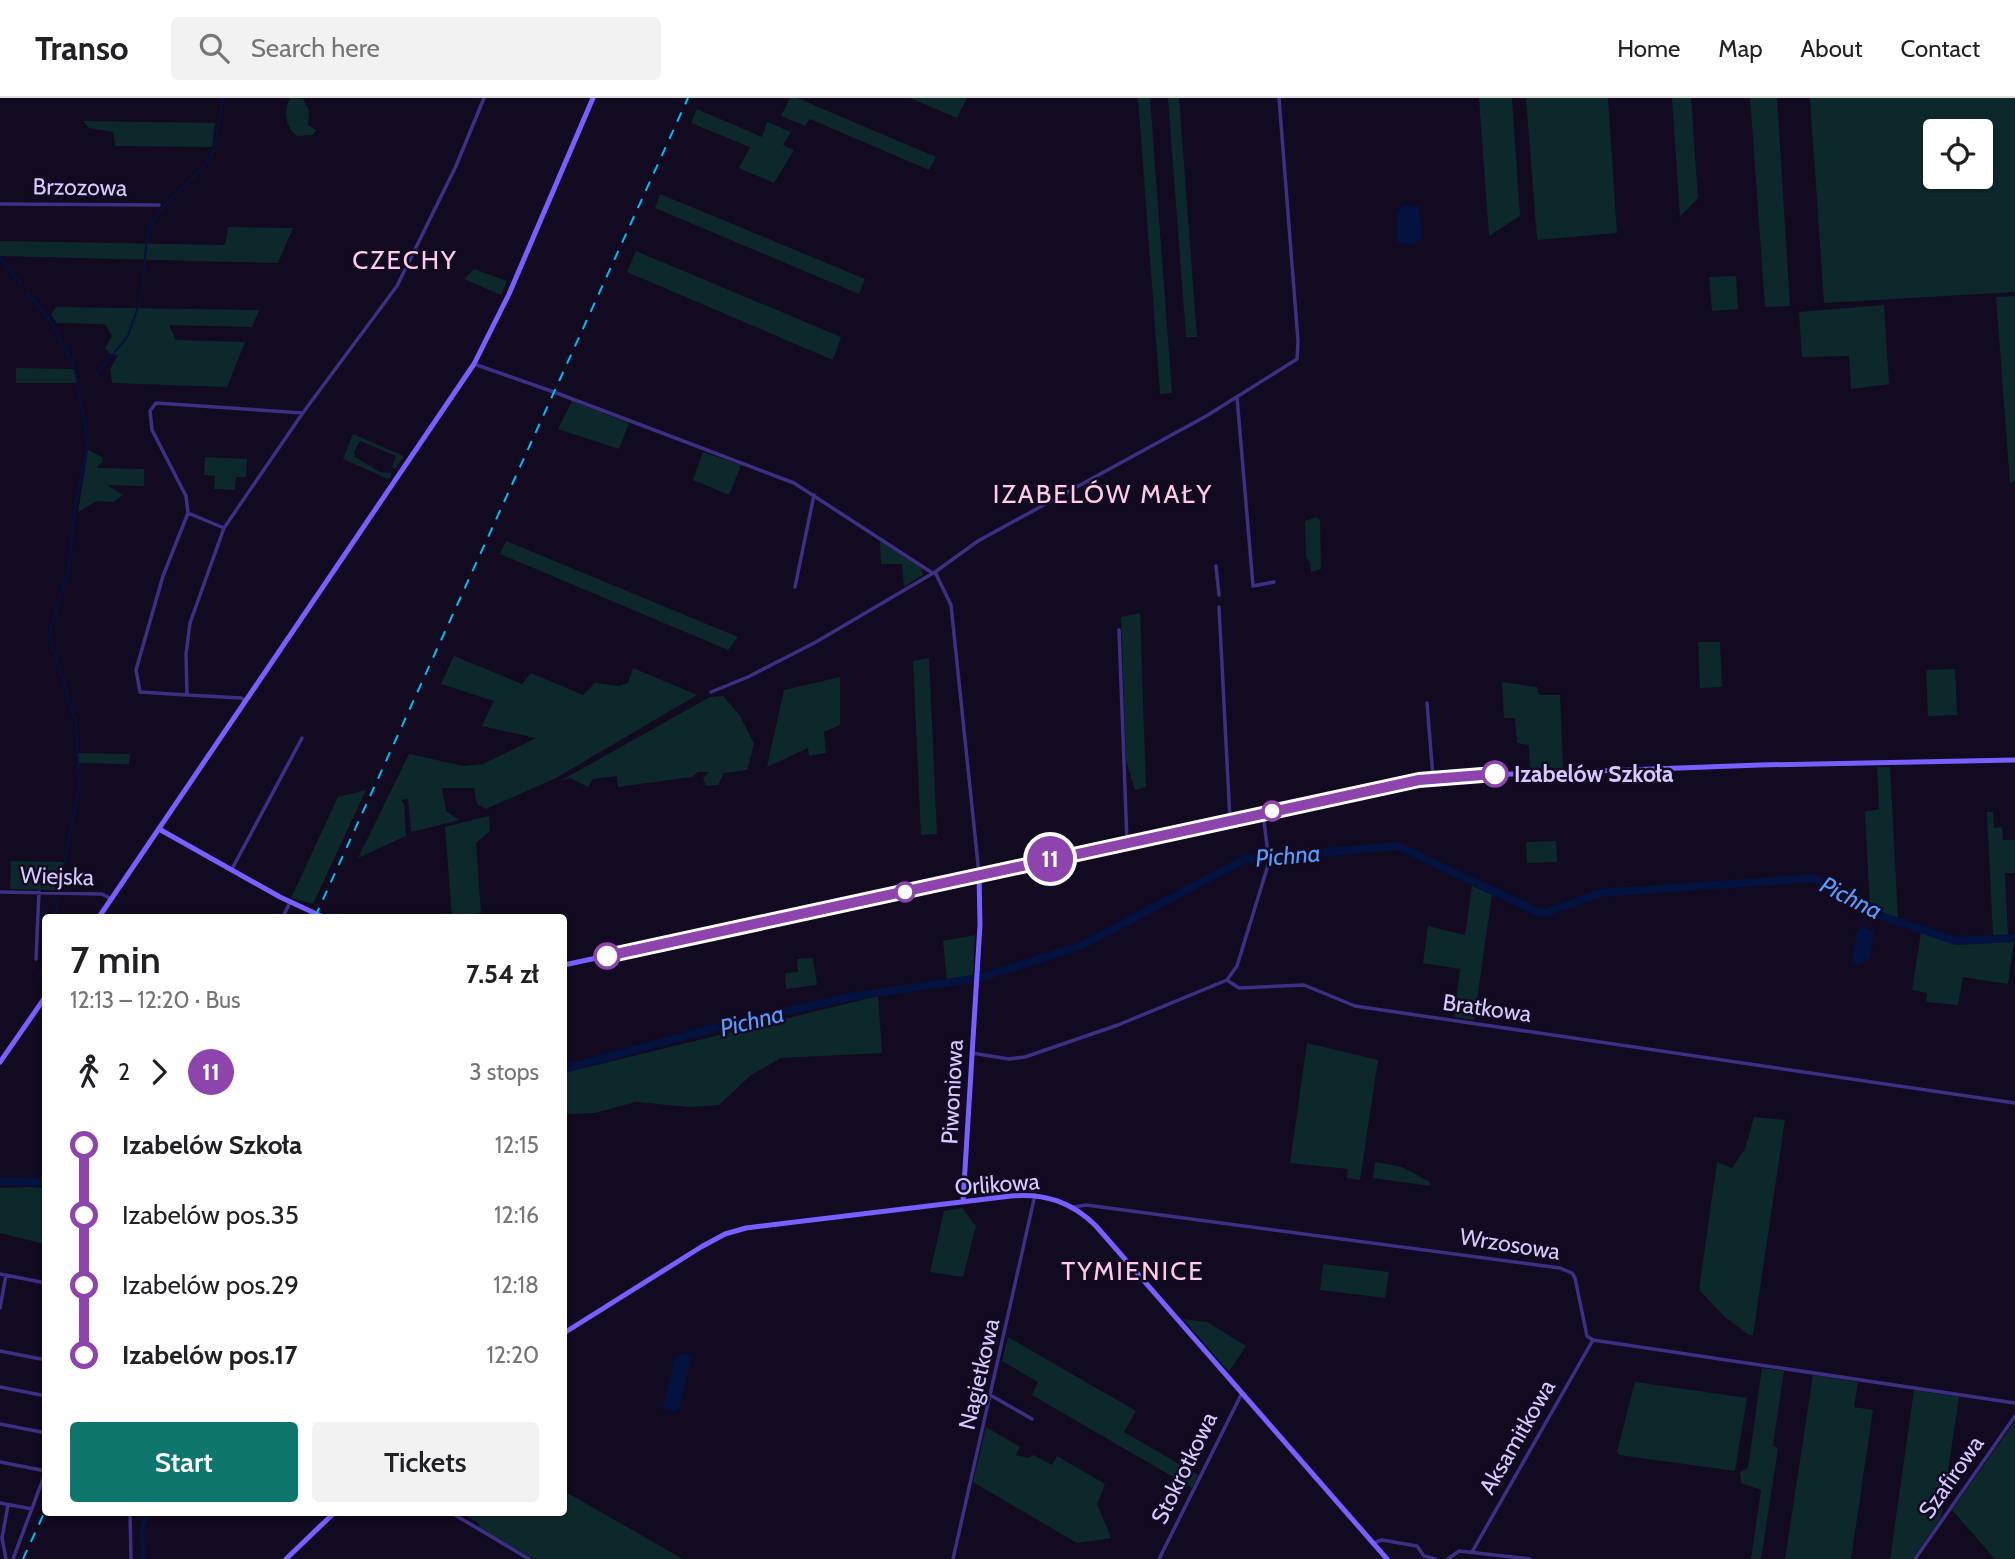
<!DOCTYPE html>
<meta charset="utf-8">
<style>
:root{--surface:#fff;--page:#f2f2f2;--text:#202124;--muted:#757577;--line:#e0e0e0;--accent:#0f766e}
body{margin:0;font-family:Cabin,sans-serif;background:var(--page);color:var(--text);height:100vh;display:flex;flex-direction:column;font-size:26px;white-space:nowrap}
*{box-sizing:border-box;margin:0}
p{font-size:23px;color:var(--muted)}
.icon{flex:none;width:38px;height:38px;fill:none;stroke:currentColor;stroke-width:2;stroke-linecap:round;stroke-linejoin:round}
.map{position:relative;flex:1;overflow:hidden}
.details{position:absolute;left:42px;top:816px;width:525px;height:602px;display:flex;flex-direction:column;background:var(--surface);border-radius:7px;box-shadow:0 2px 5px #0004}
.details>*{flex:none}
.badge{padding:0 14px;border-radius:23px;font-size:24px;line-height:46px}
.buttons{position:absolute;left:1923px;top:21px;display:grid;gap:14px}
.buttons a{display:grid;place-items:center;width:70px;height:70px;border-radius:7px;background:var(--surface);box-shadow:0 2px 5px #0004;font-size:35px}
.map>.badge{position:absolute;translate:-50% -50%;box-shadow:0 0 0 4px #fff}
.legs{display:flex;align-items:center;gap:10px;height:77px;padding:0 28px;font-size:23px}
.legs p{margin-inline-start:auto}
.summary{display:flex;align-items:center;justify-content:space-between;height:119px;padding:0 28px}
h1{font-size:38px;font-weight:600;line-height:52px}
.button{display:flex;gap:14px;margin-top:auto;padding:14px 28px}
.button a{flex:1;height:80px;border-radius:7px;background:var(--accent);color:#fff;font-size:28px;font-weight:600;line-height:80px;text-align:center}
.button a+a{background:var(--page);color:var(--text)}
ul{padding:0 28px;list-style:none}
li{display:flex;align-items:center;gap:24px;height:70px;font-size:26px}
li i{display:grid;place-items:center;width:10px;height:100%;margin:0 9px;background:currentColor}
li i::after{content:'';width:18px;height:18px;margin:-9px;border:5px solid;border-radius:50%;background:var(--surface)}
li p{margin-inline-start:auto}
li:first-child i{background:linear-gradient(#0000 50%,currentColor 0)}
li:last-child i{background:linear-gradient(currentColor 50%,#0000 0)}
header{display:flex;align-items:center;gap:42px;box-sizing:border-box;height:98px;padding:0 35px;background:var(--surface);border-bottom:2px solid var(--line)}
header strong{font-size:33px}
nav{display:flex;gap:38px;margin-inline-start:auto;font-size:24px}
.search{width:490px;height:63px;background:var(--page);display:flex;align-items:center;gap:18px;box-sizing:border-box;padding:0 24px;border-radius:7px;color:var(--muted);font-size:26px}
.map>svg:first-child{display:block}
.green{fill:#0d282b;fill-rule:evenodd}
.water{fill:#041240}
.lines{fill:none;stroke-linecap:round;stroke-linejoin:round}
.stream{stroke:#041240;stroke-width:2}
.canal{stroke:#041240;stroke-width:4.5}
.river{stroke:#041240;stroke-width:8}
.street{stroke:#3d3084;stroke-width:3.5}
.secondary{stroke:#7760ff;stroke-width:5}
.rail{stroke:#00bff4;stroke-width:2;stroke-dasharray:10 9;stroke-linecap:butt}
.line-1-casing{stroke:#fff;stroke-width:16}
.line-1{stroke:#8e44ad;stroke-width:10}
.stop-1-dot{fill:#fff;stroke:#8e44ad;stroke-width:3.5}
.labels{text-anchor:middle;stroke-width:5;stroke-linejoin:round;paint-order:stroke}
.street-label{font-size:23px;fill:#d6c9ff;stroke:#110a20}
.stop-label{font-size:23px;font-weight:bold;fill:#d6c9ff;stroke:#110a20;text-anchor:start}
.water-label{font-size:24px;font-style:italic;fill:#579dff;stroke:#110a20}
.quarter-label{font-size:26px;letter-spacing:2px;fill:#ffcbe6;stroke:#110a20}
</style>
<header>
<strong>Transo</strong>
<div class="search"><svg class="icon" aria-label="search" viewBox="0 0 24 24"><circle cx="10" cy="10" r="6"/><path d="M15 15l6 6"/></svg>Search here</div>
<nav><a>Home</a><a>Map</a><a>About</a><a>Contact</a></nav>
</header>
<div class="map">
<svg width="2015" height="1461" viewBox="0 0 2015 1461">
<rect width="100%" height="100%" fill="#110a20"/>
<!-- green -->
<path class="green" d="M291,0L303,1L309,13L308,27L316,32L313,37L297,38C286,30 282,11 291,0Z
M790,0H797L936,59L929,72L810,21L805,28L781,18Z
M910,0H967L957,20Z
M1138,0H1150L1172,295L1160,296Z
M1168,0H1179L1197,239H1186Z
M1479,0H1512L1520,118L1489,138Z
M1526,0H1608L1617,135L1537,142Z
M1672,0H1691L1698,100L1680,119Z
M1750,0H1777L1790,208L1765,209Z
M1810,0H2015V194L1824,205ZM1936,33H1981V79H1936Z
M697,11L762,39L767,24L791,34L783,47L794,52L774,85L739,70L750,49L691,25Z
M83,23L215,25L212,49L115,48L113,34L89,30Z
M660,96L865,181L859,196L655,110Z
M228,129L293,130L278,165L0,158V143L225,147Z
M636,153L841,239L833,262L627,174Z
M474,171L507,183L501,197L464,181Z
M1736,178L1738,211L1712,213L1709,179Z
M2015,198V384L2010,385L1996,199Z
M1884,207L1889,286L1851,291L1849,258L1802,259L1799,214Z
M56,209L259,212L252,229L169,227L176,242L245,244L227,289L112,285L110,271L118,257L110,256L105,250L112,238L105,226L57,225L51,217Z
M16,270L74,271L77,285H16Z
M572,303L629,325L619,351L558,331Z
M353,336L404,358L395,371L392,369L396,358L360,343L354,354L355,359L380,374L391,375V379L388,381L343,361Z
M88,352L102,359L103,364L97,368L98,370L144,371V388L107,387L123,397L113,404L97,403L78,414Z
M703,354L741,367L729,397L693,382Z
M205,359L247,361L246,379H236L235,392L214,391L215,378L204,377Z
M1316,419L1320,422L1321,471L1311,474L1310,464L1306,460L1305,423Z
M506,443L738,539L728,552L500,456Z
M880,443L922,470L923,477L904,489L902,466H881Z
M1140,515L1146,689L1135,692L1126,662L1121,519Z
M1698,544H1720L1722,589L1700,590Z
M454,558L522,586L531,575L583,597L595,585L619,588L628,585L633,570L697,597L556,680L486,711L477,706L474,690H442L446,713L459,722L411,734L408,701L401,702L404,706L406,738L358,760L409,656L464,668L483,666L536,640L482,628L494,603L441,586Z
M929,560L937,736L921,737L913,563Z
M1955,571L1957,617L1928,618L1926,572Z
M840,579V627L824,634L826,655L809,658L808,650L767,669L784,592Z
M1502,584L1537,589L1539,597H1560L1563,670L1530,671L1529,647L1517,645L1515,620H1504Z
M723,598L740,618L754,646L747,672L724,675L718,687L706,688L703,680L709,674H698L692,679L618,689L617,678L593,681L588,689L570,680L560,683L710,599Z
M78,655L130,656L129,666L77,665Z
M1877,669H1890L1898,821L1870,810L1865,714L1879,711Z
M366,692L313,806L291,800L338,699Z
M1987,714H1993L1994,730L2002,729L2003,742H2015V775H2005L2008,837L1993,838Z
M489,718L490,733L476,745L481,815L452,819L445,729Z
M1556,743L1557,764L1527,765L1526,744Z
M11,763L64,764L58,792L10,791Z
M1472,788L1492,797L1474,922L1454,919L1460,871L1423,865L1428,828L1465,837Z
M1921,835L1954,846L2014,843L2008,886L1963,879L1958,907L1926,904L1927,895L1912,892Z
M975,837L973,878L947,882L943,843Z
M813,860L817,887L786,891L785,875L798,874L797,861Z
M878,898L882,955L781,960L751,977L719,1007L689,1009L636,1004L595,1015L564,1016V975Z
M1307,945L1378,962L1360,1082L1347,1080L1348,1071L1290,1065Z
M1754,1019L1785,1022L1753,1237H1749L1725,1219L1699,1192L1717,1064L1732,1070L1745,1051Z
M1375,1064L1402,1069L1430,1084V1088L1373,1080Z
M28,1089L45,1090V1146L0,1135V1090Z
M962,1110L976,1128L963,1179L930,1174L944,1113Z
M1323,1166L1389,1174L1385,1200L1320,1192Z
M1183,1221L1207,1224L1246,1248L1229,1274Z
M1008,1239L1136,1313L1124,1334L1198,1377L1192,1390L1032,1297L1038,1284L1002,1263Z
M1762,1270L1784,1273L1773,1347L1778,1351L1761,1461H1751L1761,1392L1741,1385L1740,1374L1748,1370Z
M1813,1277L1858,1284L1854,1309L1873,1312L1851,1461H1785Z
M1635,1284L1747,1300L1735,1373L1619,1357L1617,1354Z
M1914,1292L1959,1299L1941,1420L1912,1461H1890Z
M2015,1323V1461H1995L1952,1412Z
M986,1329L1020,1349L1016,1357L1028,1360L1033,1357L1052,1367L1057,1358L1105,1386L1097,1406L1111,1440L1077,1445L973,1384Z
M564,1393L683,1461H534L478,1430L480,1426L459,1414H564Z"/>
<!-- water -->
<path class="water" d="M1403,108H1419L1422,139L1413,147L1397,144V113Z
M1860,828L1874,833L1870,860L1856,867L1852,866L1856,836Z
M684,1256L692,1258L679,1311L674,1313L663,1310L675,1259Z"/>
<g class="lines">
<!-- stream -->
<path class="stream" d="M0,160L23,188
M143,188C145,168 144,142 153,124C165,100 197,82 211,58C218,45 218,18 223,0
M27,194L52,225L74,268L86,331L87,351L75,410L69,470L49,537L76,624L79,690L59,792
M96,277L128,238L143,194
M56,819L58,797
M38,881L46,858"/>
<!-- canal -->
<path class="canal" d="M143,1461L142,1431L147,1414"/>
<!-- river -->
<path class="river" d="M564,971L729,926L855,898L980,880L1083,847L1245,761L1398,748L1542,816L1601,795L1815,780L1861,811L1956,843L2015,840
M0,1083L46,1084"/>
<!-- street -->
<path class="street" d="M0,106L159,107
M474,266L554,294L794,385L931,474
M1237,299L1253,488L1274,484
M188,415L224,430
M1216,468L1219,497
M935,474L951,507L979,776
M795,489L814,397
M1219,509L1230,722
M1119,532L1127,744
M711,594L748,579L816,544L935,474L978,443L1208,317L1297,261L1298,243L1279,0
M187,597L140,594L136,572L163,478L188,415L186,398L152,332L150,313L156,305L303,315
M246,603L241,600L187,597L186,556L190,525L224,430L302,316L397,188L456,68L484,0
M1427,605L1433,679
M232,771L302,640
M0,794L102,796L111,801
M283,819L290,804
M36,861L39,794
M1227,882L1237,868L1269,764L1263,715
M972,955L1009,961L1025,959L1118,927L1227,882L1239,890L1304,887L1355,908L2015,1005
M1073,1109L1086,1107L1560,1170L1572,1175L1575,1180L1587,1238L1593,1242L2015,1305
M0,1176L46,1185
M0,1210L6,1177
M0,1253L46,1262
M0,1289L46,1298
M992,1298L1032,1321
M0,1326L46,1335
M0,1364L46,1373
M0,1405L32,1411
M130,1414L131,1461
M450,1414L529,1461
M1373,1445L1382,1442L1417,1448L1424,1458L1435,1461
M1472,1454L1593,1242
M6,1461L2,1440L8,1407
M13,1461L46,1373
M953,1461L1035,1097
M1159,1461L1242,1295
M1448,1461L1459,1453L1530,1461
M1915,1461L2015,1318"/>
<!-- secondary -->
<path class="secondary" d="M159,731L280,799L323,819
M99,819L474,266L509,196L593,0
M564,867L1433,679L1760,667L2015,662
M0,964L46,898
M963,1104L980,827L979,776
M564,1235L701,1149L725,1136L746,1130L1011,1098C1045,1095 1072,1104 1096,1128L1387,1461
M286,1461L335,1414"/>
<!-- rail -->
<path class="rail" d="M315,819L688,0
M23,1461L46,1411"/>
</g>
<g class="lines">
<!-- line-1 casing -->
<g class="line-1-casing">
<path id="line-1" d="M607,858L1419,682L1495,676"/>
</g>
<!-- line-1 -->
<use href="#line-1" class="line-1"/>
</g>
<!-- markers -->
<g class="stop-1-dot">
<circle cx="1495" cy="676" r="12"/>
<circle cx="1272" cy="713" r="9"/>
<circle cx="905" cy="794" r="9"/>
<circle cx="607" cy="858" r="12"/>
</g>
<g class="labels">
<!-- street labels -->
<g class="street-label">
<text transform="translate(80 89) rotate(1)" y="8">Brzozowa</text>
<text transform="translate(57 778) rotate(2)" y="8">Wiejska</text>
<text transform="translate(1487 910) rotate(8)" y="8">Bratkowa</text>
<text transform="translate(952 994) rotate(-87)" y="8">Piwoniowa</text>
<text transform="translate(997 1086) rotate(-4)" y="8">Orlikowa</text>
<text transform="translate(1510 1146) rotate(9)" y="8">Wrzosowa</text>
<text transform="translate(979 1276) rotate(-77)" y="8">Nagietkowa</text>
<text transform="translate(1517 1339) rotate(-60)" y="8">Aksamitkowa</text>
<text transform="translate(1184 1370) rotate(-64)" y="8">Stokrotkowa</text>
<text transform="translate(1951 1379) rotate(-55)" y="8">Szafirowa</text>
</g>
<!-- stop labels -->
<g class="stop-label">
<text x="1514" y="684">Izabelów Szkoła</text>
</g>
<!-- water labels -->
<g class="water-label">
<text transform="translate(1288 758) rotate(-5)" y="8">Pichna</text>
<text transform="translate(1851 800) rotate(27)" y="8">Pichna</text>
<text transform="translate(752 923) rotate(-14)" y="8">Pichna</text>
</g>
<!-- quarter labels -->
<g class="quarter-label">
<text x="405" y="171">CZECHY</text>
<text x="1103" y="405">IZABELÓW MAŁY</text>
<text x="1133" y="1182">TYMIENICE</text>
</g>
</g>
</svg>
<div class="buttons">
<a><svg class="icon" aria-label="locate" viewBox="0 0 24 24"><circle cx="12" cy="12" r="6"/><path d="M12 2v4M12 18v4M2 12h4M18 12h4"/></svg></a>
</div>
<b class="badge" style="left:1050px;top:761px;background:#8e44ad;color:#fff">11</b>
<section class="details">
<div class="summary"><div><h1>7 min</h1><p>12:13 – 12:20 · Bus</p></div><b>7.54 zł</b></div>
<div class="legs"><svg class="icon" aria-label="walk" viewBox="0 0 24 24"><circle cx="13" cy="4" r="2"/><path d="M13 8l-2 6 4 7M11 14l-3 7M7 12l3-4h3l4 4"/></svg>2<svg class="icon" aria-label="forward" viewBox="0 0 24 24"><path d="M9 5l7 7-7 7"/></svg><b class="badge" style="background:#8e44ad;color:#fff">11</b><p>3 stops</p></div>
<ul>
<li><i style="color:#8e44ad"></i><b>Izabelów Szkoła</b><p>12:15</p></li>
<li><i style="color:#8e44ad"></i><span>Izabelów pos.35</span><p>12:16</p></li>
<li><i style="color:#8e44ad"></i><span>Izabelów pos.29</span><p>12:18</p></li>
<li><i style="color:#8e44ad"></i><b>Izabelów pos.17</b><p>12:20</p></li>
</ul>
<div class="button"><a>Start</a><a>Tickets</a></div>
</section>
</div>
